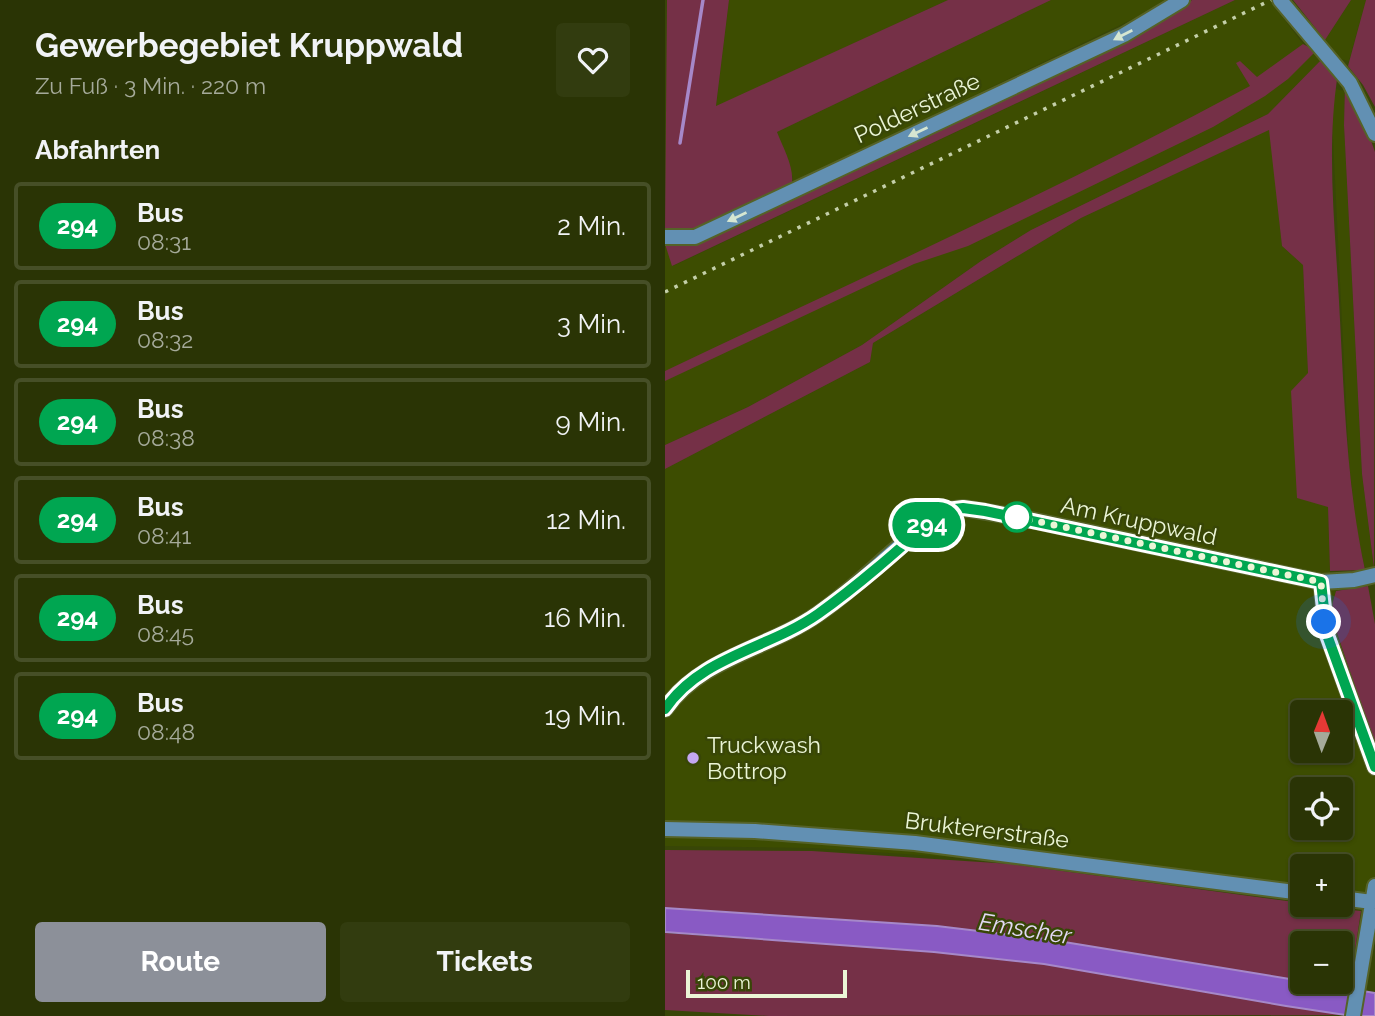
<!DOCTYPE html>
<html lang="de">
<meta charset="utf-8">
<style>
:root{--surface:#2a3405;--page:#323c0f;--text:#f1f3f6;--muted:#a5aa9a;--line:#464f27;--accent:#8c9099}
body{margin:0;font-family:Raleway,sans-serif;background:var(--page);color:var(--text);height:100vh;display:flex;flex-direction:column;font-size:26px;white-space:nowrap}
*{box-sizing:border-box;margin:0}
p{font-size:23px;color:var(--muted)}
.icon{flex:none;width:38px;height:38px;fill:none;stroke:currentColor;stroke-width:2;stroke-linecap:round;stroke-linejoin:round}
.map{position:relative;flex:1;overflow:hidden}
.panel{display:flex;flex-direction:column;background:var(--surface);width:665px}
.panel>*{flex:none}
.badge{padding:0 14px;border-radius:23px;font-size:24px;line-height:46px}
.needle{width:46px;rotate:1deg}
.tools{position:absolute;left:625px;top:700px;display:grid;gap:14px}
.tools a{display:grid;place-items:center;width:63px;height:63px;border-radius:7px;background:var(--surface);box-shadow:0 2px 5px #0004,0 0 0 2px var(--line);font-size:35px}
.scale{position:absolute;left:21px;bottom:18px;width:161px;box-sizing:border-box;padding-left:7px;border:4px solid #ebf5d6;border-top:0;font-size:19px;line-height:24px;white-space:nowrap;color:#ebf5d6;-webkit-text-stroke:5px #384607;paint-order:stroke}
.you{position:absolute;width:35px;height:35px;margin:-18px;border:5px solid #fff;border-radius:50%;background:#1a73e8;box-shadow:0 0 0 10px #1a73e833}
.map>.badge{position:absolute;translate:-50% -50%;box-shadow:0 0 0 4px #fff}
h2{padding:0 35px;font-size:26px;line-height:63px}
.round{display:grid;place-items:center;flex:none;width:74px;height:74px;border-radius:7px;background:var(--page)}
.overview{display:flex;align-items:center;justify-content:space-between;height:119px;padding:0 35px}
h1{font-size:33px;font-weight:700;line-height:52px}
.action{display:flex;gap:14px;margin-top:auto;padding:14px 35px}
.action a{flex:1;height:80px;border-radius:7px;background:var(--accent);color:#fff;font-size:28px;font-weight:700;line-height:80px;text-align:center}
.action a+a{background:var(--page);color:var(--text)}
ul{padding:0;list-style:none}
li{display:flex;align-items:center;gap:21px;height:88px;margin:0 14px 10px;padding:0 21px;border:4px solid var(--line);border-radius:7px}
li div{flex:1}
li b{display:block;font-size:26px}
li em{font-style:normal}
li .badge{min-width:77px;font-weight:700;text-align:center}
main{display:flex;flex:1;min-height:0}
.map>svg:first-child{display:block}
.built{fill:#3d4d01;fill-rule:evenodd}
.green{fill:#753047;fill-rule:evenodd}
.water{fill:#895ac4;stroke:#a688c9;stroke-width:2}
.lines{fill:none;stroke-linecap:round;stroke-linejoin:round}
.stream{stroke:#a688c9;stroke-width:3.5}
.minor-casing{stroke:#556228;stroke-width:18}
.minor{stroke:#6290b3;stroke-width:14}
.rail{stroke:#c4cfa9;stroke-width:3.5;stroke-dasharray:3.5 7;stroke-linecap:butt}
.oneway{fill:#d6e6d1}
.line-casing{stroke:#fff;stroke-width:16}
.line{stroke:#00a651;stroke-width:10}
.walk{stroke:#ebf5d6;stroke-width:7;stroke-dasharray:0 12.6}
.stop-dot{fill:#fff;stroke:#00a651;stroke-width:3.5}
.poi-dot{fill:#c4a7f1;stroke:#384607;stroke-width:2.5}
.labels{text-anchor:middle;stroke-width:5;stroke-linejoin:round;paint-order:stroke}
.street-label{font-size:23px;fill:#ebf5d6;stroke:#384607}
.poi-label{font-size:23px;fill:#ebf5d6;stroke:#384607;text-anchor:start}
.water-label{font-size:24px;font-style:italic;fill:#e3d9f5;stroke:#384607}
</style>
<main>
<section class="panel">
<div class="overview"><div><h1>Gewerbegebiet Kruppwald</h1><p>Zu Fuß · 3 Min. · 220 m</p></div><a class="round"><svg class="icon" aria-label="heart" viewBox="0 0 24 24"><path d="M12 20l-8-8c-3-5 5-10 8-4 3-6 11-1 8 4z"/></svg></a></div>
<h2>Abfahrten</h2>
<ul>
<li><span class="badge" style="background:#00a651;color:#fff">294</span><div><b>Bus</b><p>08:31</p></div><em>2 Min.</em></li>
<li><span class="badge" style="background:#00a651;color:#fff">294</span><div><b>Bus</b><p>08:32</p></div><em>3 Min.</em></li>
<li><span class="badge" style="background:#00a651;color:#fff">294</span><div><b>Bus</b><p>08:38</p></div><em>9 Min.</em></li>
<li><span class="badge" style="background:#00a651;color:#fff">294</span><div><b>Bus</b><p>08:41</p></div><em>12 Min.</em></li>
<li><span class="badge" style="background:#00a651;color:#fff">294</span><div><b>Bus</b><p>08:45</p></div><em>16 Min.</em></li>
<li><span class="badge" style="background:#00a651;color:#fff">294</span><div><b>Bus</b><p>08:48</p></div><em>19 Min.</em></li>
</ul>
<div class="action"><a>Route</a><a>Tickets</a></div>
</section>
<div class="map">
<svg width="710" height="1016" viewBox="0 0 710 1016">
<rect width="100%" height="100%" fill="#384607"/>
<!-- built -->
<path class="built" d="M64,0H283L51,107Z
M386,0H503L478,14L127,183L128,178L112,132Z
M570,0H620L609,6L638,44L651,51L658,58L603,114L366,230L316,261L197,345L83,407L0,445V244L8,266Z
M686,0H701L684,61L675,59L660,40Z
M670,89L680,91L679,125L697,474L709,568L700,570L692,532L684,464L667,119Z
M605,129L617,246L638,265L643,373L663,507L665,571L671,591L665,612L710,746V905L676,901V866H637V896L346,861L147,848L0,846V469L205,362L208,343L416,218ZM637,712H676V751H637ZM637,789H676V828H637Z"/>
<!-- green -->
<path class="green" d="M2,0H64L51,106L283,0H386L112,132C118,148 129,166 127,183L44,223L24,230L0,231Z
M527,0H570L7,266L0,244L468,35L500,20Z
M628,0H686L660,40Z
M701,0H710V107L698,85L683,66Z
M638,44L651,51L623,79L600,96L548,127L303,246L249,264L0,381V371C196,278 394,189 585,86L571,63L575,61L592,77Z
M658,58L673,73C661,148 670,226 674,301C679,391 681,482 700,570L665,571L663,507L632,498L626,391L643,373L638,265L617,246L604,130L416,218L208,343L205,362L0,469V445L83,407L197,345L316,261L366,230L603,114Z
M680,84L703,132L710,152L709,568L697,474L679,125Z
M703,586L710,624V746L665,612L671,591Z
M0,850L147,851L346,864L637,903V905L696,911L684,990L381,939L272,926L0,908ZM637,943H676V982H637Z
M0,933L269,952L379,964L678,1015L104,1016L0,1010Z"/>
<!-- water -->
<path class="water" d="M0,908L272,926L381,939L710,993V1016H687L621,1006L379,964L269,952L0,932Z"/>
<g class="lines">
<!-- stream -->
<path class="stream" d="M15,143L38,0"/>
<!-- minor casing -->
<g class="minor-casing">
<path id="minor" d="M615,0L685,83L710,134
M0,237H30L459,35L517,0
M656,582L662,634L710,767
M0,709C37,657 103,649 153,614C198,583 236,539 282,510L298,508L352,517L656,582L689,580L710,575
M0,829L90,831L250,843L637,893
M676,898L707,902
M688,1016L710,886"/>
</g>
<!-- minor -->
<use href="#minor" class="minor"/>
<!-- rail -->
<path class="rail" d="M0,292L606,0"/>
</g>
<!-- one-way arrows -->
<defs><path id="oneway-solid" d="M-6-.8H1V-3.2L6.5 0L1 3.2V.8H-6Z" transform="scale(1.75)"/></defs>
<g class="oneway">
<use href="#oneway-solid" transform="translate(458 35) rotate(153)"/>
<use href="#oneway-solid" transform="translate(253 132) rotate(155)"/>
<use href="#oneway-solid" transform="translate(72 217) rotate(155)"/>
</g>
<g class="lines">
<!-- line casing -->
<g class="line-casing">
<path id="line" d="M0,709C36,656 103,649 153,614C194,585 232,551 269,518L282,510L298,508L320,511L656,582L662,635L710,767"/>
</g>
<!-- line -->
<use href="#line" class="line"/>
<!-- walk -->
<path class="walk" d="M352,517L656,582L659,622"/>
</g>
<!-- markers -->
<circle class="stop-dot" cx="352" cy="517" r="14"/>
<circle class="poi-dot" cx="28" cy="758" r="7"/>
<g class="labels">
<!-- street labels -->
<g class="street-label">
<text transform="translate(252 108) rotate(-25)" y="8">Polderstraße</text>
<text transform="translate(474 521) rotate(12)" y="8">Am Kruppwald</text>
<text transform="translate(322 830) rotate(7)" y="8">Bruktererstraße</text>
</g>
<!-- poi labels -->
<g class="poi-label">
<text x="42" y="753">Truckwash<tspan x="42" dy="26">Bottrop</tspan></text>
</g>
<!-- water labels -->
<g class="water-label">
<text transform="translate(360 929) rotate(9)" y="8">Emscher</text>
</g>
</g>
</svg>
<div class="tools">
<a><svg class="needle" viewBox="-14 -14 28 28"><path d="M0-13l5 13h-10z" fill="#e53935"/><path d="M0 13l5-13h-10z" fill="#a5aa9a"/></svg></a>
<a><svg class="icon" aria-label="locate" viewBox="0 0 24 24"><circle cx="12" cy="12" r="6"/><path d="M12 2v4M12 18v4M2 12h4M18 12h4"/></svg></a>
<a>+</a>
<a>−</a>
</div>
<div class="scale">100 m</div>
<div class="you" style="left:659px;top:622px"></div>
<b class="badge" style="left:262px;top:525px;background:#00a651;color:#fff">294</b>
</div>
</main>
